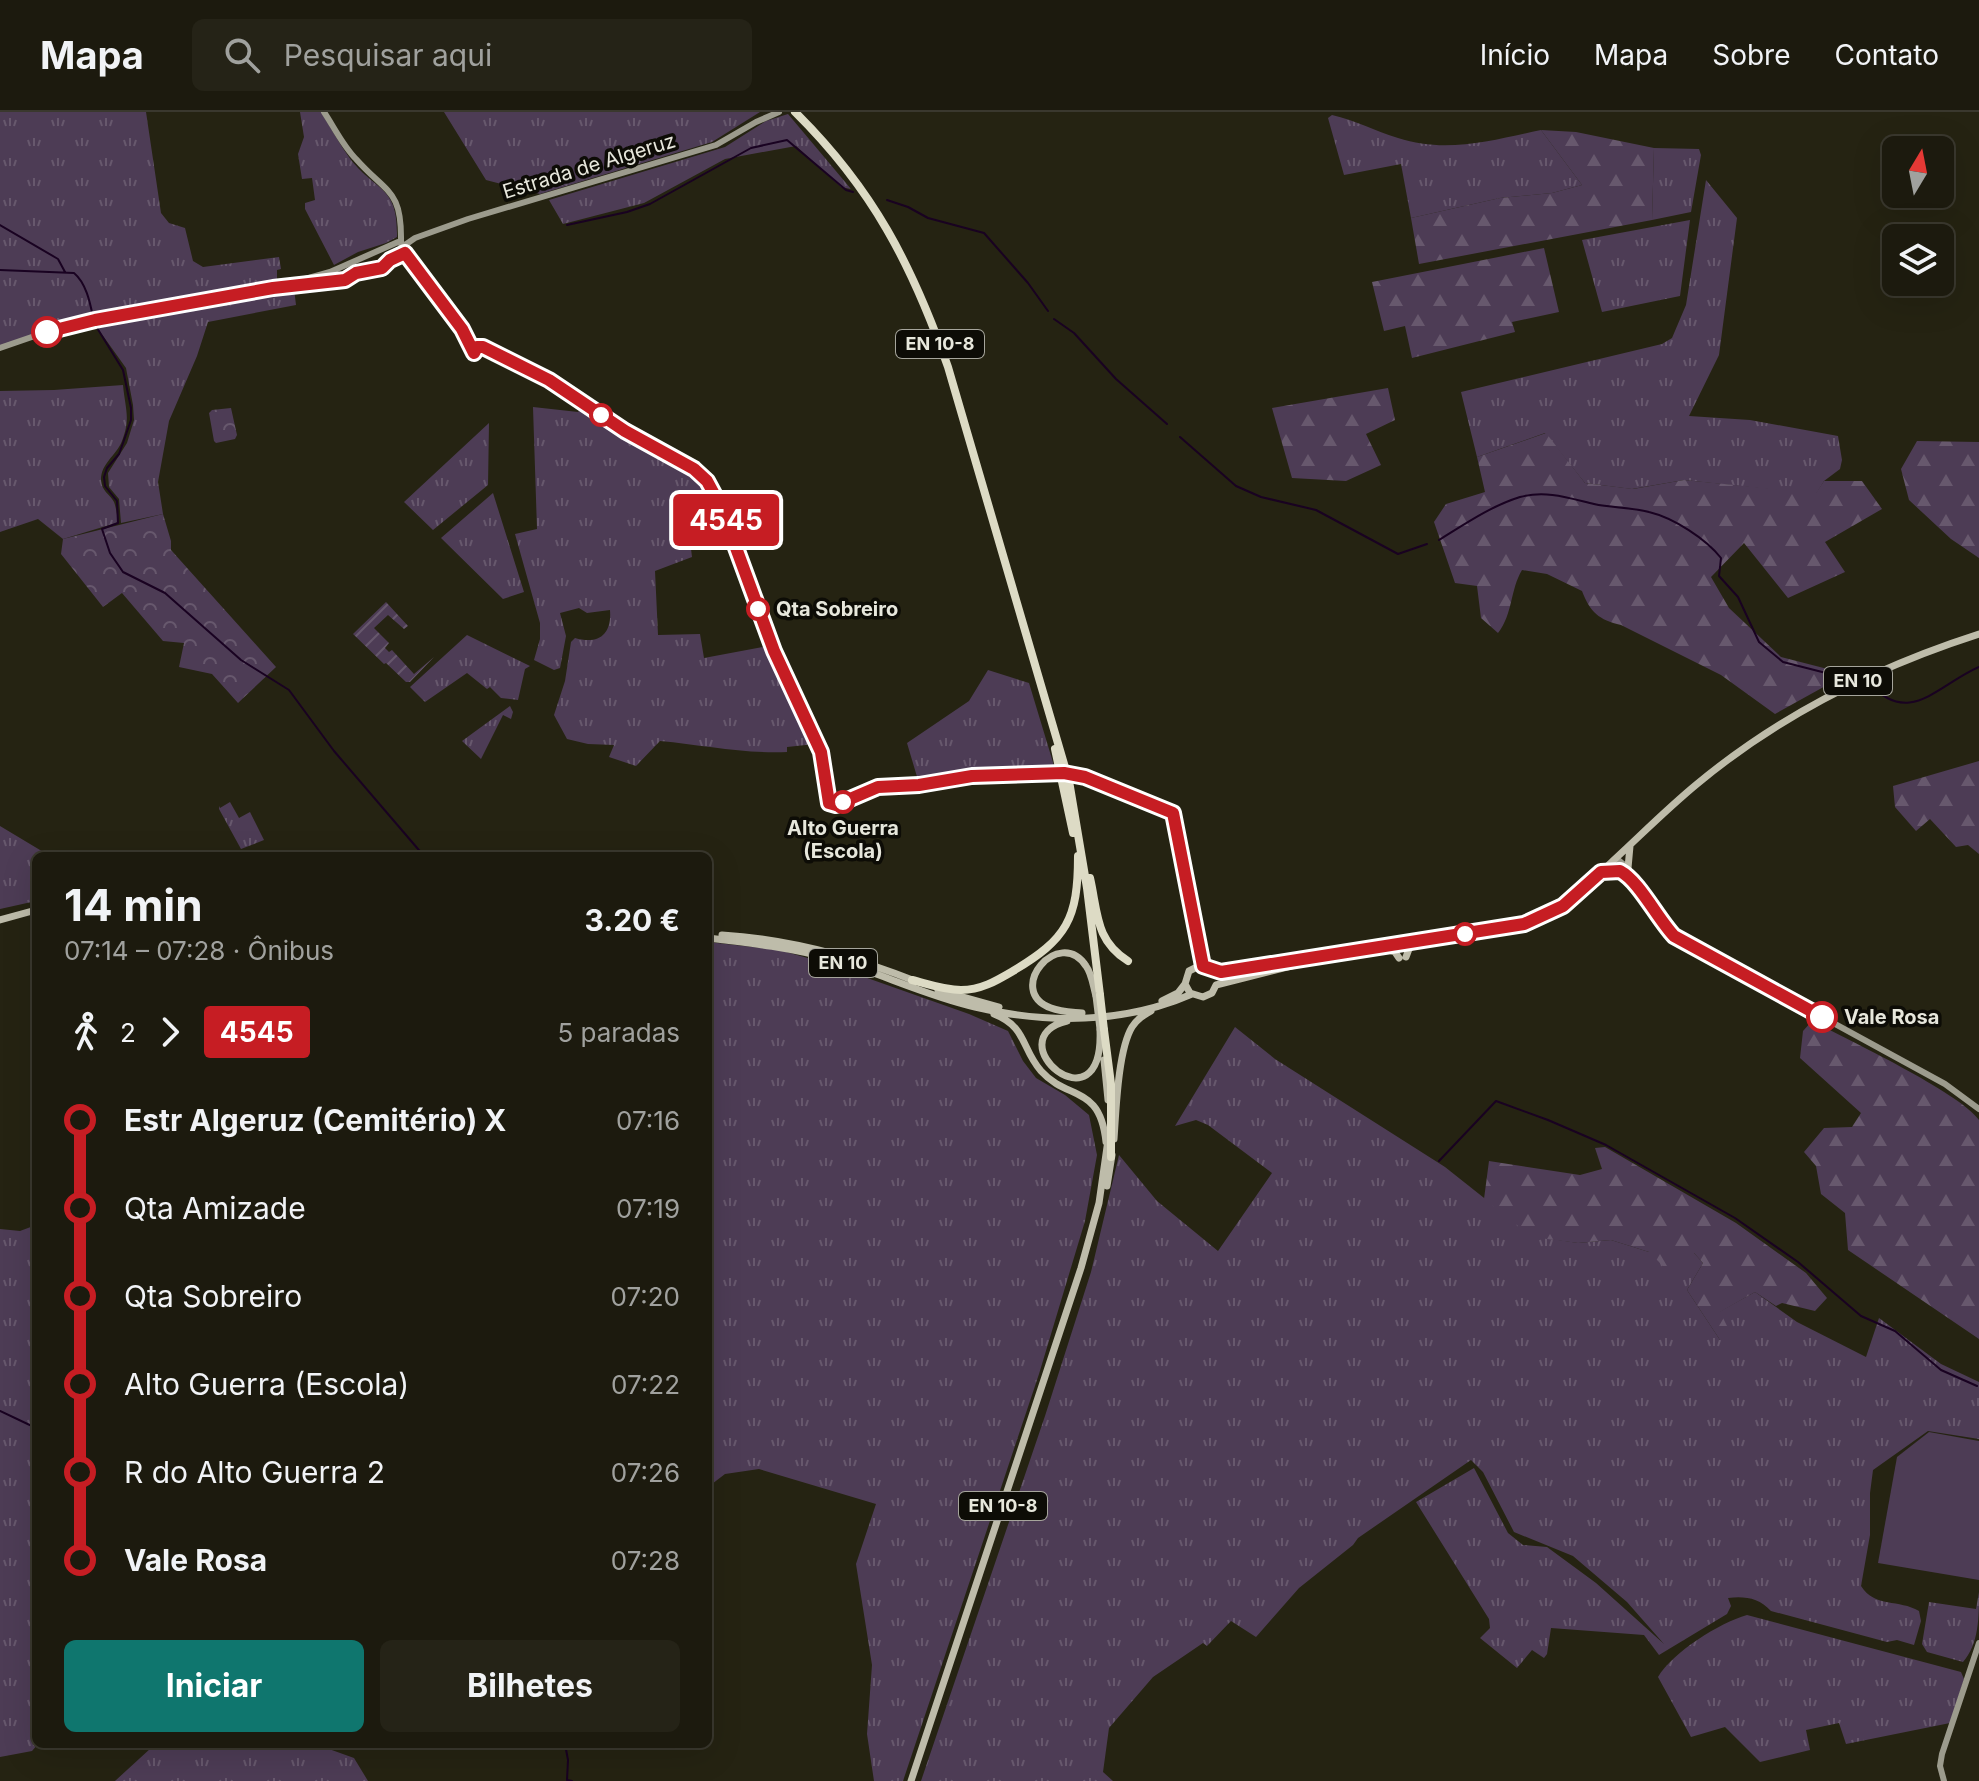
<!DOCTYPE html>
<html lang="pt">
<meta charset="utf-8">
<style>
:root{--surface:#1c1a0e;--page:#252317;--text:#f1f3f6;--muted:#a0a19e;--line:#3a382e;--accent:#0f766e}
body{margin:0;font-family:Inter,sans-serif;background:var(--page);color:var(--text);height:100vh;display:flex;flex-direction:column;font-size:30px;white-space:nowrap}
*{box-sizing:border-box;margin:0}
p{font-size:26px;color:var(--muted)}
.icon{flex:none;width:44px;height:44px;fill:none;stroke:currentColor;stroke-width:2;stroke-linecap:round;stroke-linejoin:round}
.map{position:relative;flex:1;overflow:hidden}
.side{position:absolute;left:32px;top:740px;width:680px;height:896px;display:flex;flex-direction:column;background:var(--surface);border-radius:12px;box-shadow:0 8px 32px #0002,0 0 0 2px var(--line)}
.side>*{flex:none}
.badge{padding:0 16px;border-radius:6px;font-size:28px;line-height:52px}
.needle{width:52px;rotate:10deg}
.controls{position:absolute;left:1882px;top:24px;display:grid;gap:16px}
.controls a{display:grid;place-items:center;width:72px;height:72px;border-radius:12px;background:var(--surface);box-shadow:0 8px 32px #0002,0 0 0 2px var(--line);font-size:40px}
.map>.badge{position:absolute;translate:-50% -50%;box-shadow:0 0 0 4px #fff}
.legs{display:flex;align-items:center;gap:12px;height:88px;padding:0 32px;font-size:26px}
.legs p{margin-inline-start:auto}
.headline{display:flex;align-items:center;justify-content:space-between;height:136px;padding:0 32px}
h1{font-size:44px;font-weight:700;line-height:60px}
.primary-button{display:flex;gap:16px;margin-top:auto;padding:16px 32px}
.primary-button a{flex:1;height:92px;border-radius:12px;background:var(--accent);color:#fff;font-size:32px;font-weight:700;line-height:92px;text-align:center}
.primary-button a+a{background:var(--page);color:var(--text)}
ul{padding:0 32px;list-style:none}
li{display:flex;align-items:center;gap:28px;height:88px;font-size:30px}
li i{display:grid;place-items:center;width:12px;height:100%;margin:0 10px;background:currentColor}
li i::after{content:'';width:20px;height:20px;margin:-10px;border:6px solid;border-radius:50%;background:var(--surface)}
li p{margin-inline-start:auto}
li:first-child i{background:linear-gradient(#0000 50%,currentColor 0)}
li:last-child i{background:linear-gradient(currentColor 50%,#0000 0)}
header{display:flex;align-items:center;gap:48px;box-sizing:border-box;height:112px;padding:0 40px;background:var(--surface);border-bottom:2px solid var(--line)}
header strong{font-size:38px}
nav{display:flex;gap:44px;margin-inline-start:auto;font-size:28px}
.search{width:560px;height:72px;background:var(--page);display:flex;align-items:center;gap:20px;box-sizing:border-box;padding:0 28px;border-radius:12px;color:var(--muted);font-size:30px}
.map>svg:first-child{display:block}
.grass{fill:url(#grass-tufts)}
.forest{fill:url(#forest-firs)}
.park{fill:url(#park-crowns)}
.garden{fill:url(#garden-furrows)}
.pitch{fill:#4d3c55}
.lines{fill:none;stroke-linecap:round;stroke-linejoin:round}
.stream{stroke:#190221;stroke-width:2}
.secondary{stroke:#9c9b8d;stroke-width:6}
.primary{stroke:#bebcaa;stroke-width:7}
.highway{stroke:#dddbc5;stroke-width:8}
.primary-bridge{stroke:#bebcaa;stroke-width:7}
.highway-bridge{stroke:#dddbc5;stroke-width:8}
.line-1-casing{stroke:#fff;stroke-width:18}
.line-1{stroke:#c61d23;stroke-width:12}
.stop-1-dot{fill:#fff;stroke:#c61d23;stroke-width:4}
.labels{text-anchor:middle;stroke-width:7;stroke-linejoin:round;paint-order:stroke}
.shield{fill:#0d0c06;stroke:#a6a59c;stroke-width:2}
.shield-label{font-size:18px;font-weight:bold;fill:#e7e7dc}
.street-label{font-size:20px;fill:#e7e7dc;stroke:#0d0c06}
.stop-label{font-size:20px;font-weight:bold;fill:#e7e7dc;stroke:#0d0c06;text-anchor:start}
</style>
<header>
<strong>Mapa</strong>
<div class="search"><svg class="icon" aria-label="search" viewBox="0 0 24 24"><circle cx="10" cy="10" r="6"/><path d="M15 15l6 6"/></svg>Pesquisar aqui</div>
<nav><a>Início</a><a>Mapa</a><a>Sobre</a><a>Contato</a></nav>
</header>
<div class="map">
<svg width="1979" height="1669" viewBox="0 0 1979 1669">
<defs>
<pattern id="grass-tufts" width="24" height="20" patternUnits="userSpaceOnUse" patternTransform="scale(2)"><rect width="24" height="20" fill="#4d3c55"/><path d="M3 7l-1-3M5 7V3M7 7l1-3M15 17l-1-3M17 17v-4M19 17l1-3" fill="none" stroke="#67586d"/></pattern>
<pattern id="forest-firs" width="22" height="20" patternUnits="userSpaceOnUse" patternTransform="scale(2)"><rect width="22" height="20" fill="#4d3c55"/><path d="M5 1l3.5 6h-7zM16 11l3.5 6h-7z" fill="#67586d"/></pattern>
<pattern id="park-crowns" width="20" height="18" patternUnits="userSpaceOnUse" patternTransform="scale(2)"><rect width="20" height="18" fill="#4d3c55"/><path d="M2 6a3 3 0 1 1 6 0M12 15a3 3 0 1 1 6 0" fill="none" stroke="#67586d"/></pattern>
<pattern id="garden-furrows" width="10" height="10" patternUnits="userSpaceOnUse" patternTransform="scale(2)"><rect width="10" height="10" fill="#4d3c55"/><path d="M-1 1l2-2M0 10L10 0M9 11l2-2" fill="none" stroke="#67586d"/></pattern>
</defs>
<rect width="100%" height="100%" fill="#252312"/>
<!-- grass -->
<path class="grass" d="M0,0H146L161,101L169,111L185,116L193,149L203,155L279,145L281,157L277,158V170L95,205L0,236Z
M300,0H321C331,16 340,33 351,48C378,81 398,74 397,125L386,131L358,140L334,153L305,97V91L315,88L312,66L302,67L298,42L304,25Z
M444,0H760L712,30L540,82L486,68Z
M788,2L851,77L841,75L796,34L725,47L644,91L563,112L549,88L725,35L766,9Z
M1332,3C1355,8 1375,19 1398,26C1446,42 1494,28 1541,18L1582,73L1552,81L1500,86L1411,106L1401,52L1344,63L1328,6Z
M1654,36L1699,37L1701,43L1691,100L1652,108Z
M1706,68L1737,106L1719,243L1689,304L1750,308L1838,324L1842,348L1840,357L1824,369L1816,382L1684,368L1632,377L1585,371L1545,321L1477,345L1461,280L1662,232L1672,226L1686,193Z
M1690,108L1680,184L1602,200L1582,128Z
M294,177L296,193L208,210L197,244L169,309L158,370L163,402L121,411L119,387L109,375L108,361L127,331L134,308L133,293L126,256L96,214Z
M123,273C125,296 131,306 122,329C116,344 101,351 101,368C102,380 109,381 114,390C116,395 117,403 118,409L116,411L63,427L38,407L0,420V279L54,278Z
M583,294L652,338L690,357L713,384L727,424L691,437L692,445L655,459L658,523L700,522L704,546L768,534L815,632L787,635V640C745,642 703,633 660,629L636,654L609,645L614,633L588,632L567,627L554,603L565,569L571,530L575,526C599,533 612,522 610,498L587,501L579,496L560,501L566,524L560,556L554,558L534,548L540,527V511L515,422L537,417L533,295L578,300Z
M489,311L488,373L433,418L404,390Z
M493,381L524,480L503,487L441,426Z
M467,523L530,554L525,557L518,588L501,586L490,575L487,577L467,561L425,590L410,575Z
M988,558L1029,571L1055,657L969,661L918,668L907,631L969,589Z
M510,594L513,600L511,607L503,603L481,647L462,629Z
M230,690L239,706L250,700L264,728L241,737L219,697V694L220,696Z
M0,714L50,744H36V789L0,797Z
M708,830L779,838L822,850L969,902L1008,919L1023,949L1036,966L1065,983L1089,1003L1097,1043L1085,1109L1039,1262L903,1669H874L867,1622L872,1553L856,1452L876,1392L759,1357L725,1362L708,1375Z
M1235,915L1275,947L1445,1055L1532,1124L1578,1131L1611,1128L1649,1140L1694,1141L1703,1151L1687,1178L1720,1228L1719,1200L1755,1180L1797,1210L1866,1245L1879,1206L1941,1252L1979,1270V1327L1928,1319L1873,1358L1870,1381V1423L1861,1474C1875,1496 1899,1487 1919,1499L1921,1509L1914,1533L1897,1528L1887,1530L1771,1499C1759,1486 1745,1484 1728,1486L1731,1494L1727,1502L1659,1543L1644,1523L1551,1516L1547,1542L1544,1546L1532,1538L1517,1556L1480,1526L1490,1516L1489,1507L1416,1390L1474,1356L1508,1421L1523,1433L1547,1435L1596,1471L1664,1532L1627,1490L1573,1444L1514,1420L1483,1360L1471,1348L1358,1426L1353,1433L1299,1476L1256,1525L1231,1509L1207,1534L1203,1531L1153,1565L1109,1616L1103,1660L1113,1669H921L1045,1304L1091,1160L1119,1043L1157,1089L1218,1139L1272,1061L1208,1013L1196,1008L1175,1014Z
M36,1113V1632H38L32,1639L0,1645V1117L20,1119Z
M1979,1480C1979,1505 1979,1532 1963,1550L1927,1540L1922,1532L1929,1490L1976,1497Z
M1747,1503L1961,1560L1964,1567L1950,1611L1846,1632L1839,1611L1806,1618L1810,1638L1760,1650L1725,1615L1691,1625L1658,1565C1673,1540 1719,1511 1747,1503Z
M149,1632H315L354,1646L368,1669H115L151,1636Z"/>
<!-- forest -->
<path class="forest" d="M1541,18L1576,20L1654,36L1652,108L1419,152L1411,106L1500,86L1552,81L1582,73Z
M1544,136L1559,200L1512,210L1515,220L1412,246L1405,214L1384,219L1372,170Z
M1388,276L1395,308L1366,322L1381,353L1346,369L1292,366L1272,296Z
M1546,321L1585,371L1633,377L1684,368L1816,381L1824,369H1862L1882,397L1825,430L1845,460L1788,486L1744,431L1711,465L1729,496L1781,545L1847,562L1775,602L1721,563L1621,513C1599,508 1590,500 1582,479L1547,462L1522,458C1510,478 1513,502 1498,521L1481,506L1477,474L1455,471L1434,410L1446,392L1485,380L1477,345Z
M1917,329L1979,330V446L1951,427L1909,388L1901,357Z
M1979,649V742L1968,733L1956,735L1930,707L1916,719L1895,695L1893,674Z
M1812,909C1848,928 1959,980 1979,1008V1227L1848,1138L1845,1101L1821,1082L1816,1054L1804,1040L1824,1016L1852,1015L1861,1001L1800,946L1803,919Z
M1605,1035L1736,1111L1806,1161L1827,1186L1815,1199L1782,1191L1776,1194L1755,1180L1720,1200L1733,1226L1720,1228L1687,1178L1703,1151L1694,1141L1668,1159L1649,1140L1611,1128L1578,1131L1532,1125L1484,1087L1489,1049L1580,1063L1602,1057L1595,1036Z"/>
<!-- park -->
<path class="park" d="M231,296L237,323L235,327L216,331L214,329L209,301L212,298Z
M163,402L171,429V438L276,555L238,591L212,562L179,555L184,531L163,529L122,481L103,495L61,442L63,427Z"/>
<!-- garden -->
<path class="garden" d="M386,490L408,514L404,517L388,503L374,516L389,531L385,536L389,540L392,538L414,562L434,545L410,570H406L386,551L384,552L353,522Z"/>
<!-- pitch -->
<path class="pitch" d="M1929,1320L1979,1329V1468L1878,1451L1897,1345Z"/>
<g class="lines">
<!-- stream -->
<path class="stream" d="M887,88L908,95L928,106L984,121L1028,171L1048,199
M0,113L58,147L65,160
M567,113L627,100L650,92L751,36L787,28L846,78L853,80
M0,158L74,161C86,171 90,190 93,205
M1054,207L1074,221L1116,267L1167,312
M94,211L123,258L131,296V308L123,331L119,342L107,356L104,365L105,374L117,389L118,411L102,417L110,441L123,460L165,481L241,548L289,578L334,639L424,744
M1180,325L1236,374L1261,385L1316,398L1398,442L1427,432
M1439,428C1465,412 1491,394 1520,385C1546,378 1569,386 1594,392C1612,396 1631,395 1649,400C1674,406 1706,427 1721,446L1719,464L1738,485L1759,530L1783,550L1830,562L1861,561
M1868,570C1909,616 1936,574 1979,555
M1439,1049L1496,989L1548,1008L1606,1033L1735,1106L1798,1150L1861,1204L1895,1219L1941,1258L1977,1274
M0,1299L36,1316
M565,1632L568,1648L567,1668L572,1669"/>
<!-- secondary -->
<path class="secondary" d="M324,0C334,15 343,34 356,47C387,82 402,77 401,130
M405,133L415,126L468,107L716,33L756,10L779,0
M0,236L58,216L95,208L273,176L345,168L363,157L404,142L406,134L398,130L330,160L273,176
M1616,746L1628,756L1651,797L1674,824L1945,972L1979,997
M1944,1669L1940,1654L1942,1642L1979,1531"/>
<!-- primary -->
<path class="primary" d="M1628,756L1630,734
M1604,760H1623
M0,808L36,798
M722,823C790,827 852,844 915,869
M708,826C751,831 793,836 835,848C882,862 927,884 975,895C1046,912 1124,912 1192,882
M1385,837L1395,840L1399,846
M1406,845L1409,837L1416,830
M1323,846L1216,873L1212,881L1203,885L1190,881L1185,872L1189,859L1199,854L1221,860L1271,854L1524,812C1563,799 1587,773 1616,746C1643,721 1669,695 1697,672C1780,603 1876,555 1979,522
M938,878L999,895
M1162,889L1178,881L1185,872
M1082,901C1073,900 1061,900 1051,896C1004,879 1059,813 1086,854C1092,862 1093,874 1096,884
M994,902C1027,915 1021,936 1041,959C1068,989 1100,972 1106,1030
M1067,909C994,927 1104,1022 1100,918
M1104,948L1108,988
M1114,1027C1116,999 1118,938 1132,915C1137,907 1144,903 1151,899
M1107,1074L1112,1043
M911,1669L1081,1156L1099,1091L1108,1028"/>
<!-- highway -->
<path class="highway" d="M795,0C873,77 912,153 948,255L1069,669L1087,776L1100,883
M1055,637L1073,721
M1090,766C1098,801 1095,828 1128,849
M912,868C928,872 944,878 961,878C981,878 996,869 1013,859C1067,827 1078,807 1078,744
M1104,918L1111,972V1045"/>
<!-- primary-bridge -->
<path class="primary-bridge" d="M1096,884L1100,917"/>
<!-- highway-bridge -->
<path class="highway-bridge" d="M1100,883L1104,918"/>
</g>
<g class="lines">
<!-- line-1 casing -->
<g class="line-1-casing">
<path id="line-1" d="M47,220L95,208L273,176L345,168L356,161L382,156L390,148L405,141L462,217L474,241L477,235H483L549,268L625,319L694,357L707,369L721,395L774,539L821,640L829,691L836,693L878,675L919,673L972,664L1064,661L1085,665L1173,701L1203,854L1221,860L1524,812L1563,794L1601,760L1620,759C1639,769 1657,806 1674,824L1822,905"/>
</g>
<!-- line-1 -->
<use href="#line-1" class="line-1"/>
</g>
<!-- markers -->
<g class="stop-1-dot">
<circle cx="47" cy="220" r="14"/>
<circle cx="601" cy="303" r="10"/>
<circle cx="758" cy="497" r="10"/>
<circle cx="843" cy="690" r="10"/>
<circle cx="1465" cy="822" r="10"/>
<circle cx="1822" cy="905" r="14"/>
</g>
<g class="labels">
<!-- shield labels -->
<g class="shield">
<rect x="896" y="218" width="88" height="28" rx="6"/>
<rect x="1824" y="555" width="68" height="28" rx="6"/>
<rect x="809" y="837" width="68" height="28" rx="6"/>
<rect x="959" y="1380" width="88" height="28" rx="6"/>
</g>
<g class="shield-label">
<text x="940" y="238">EN 10-8</text>
<text x="1858" y="575">EN 10</text>
<text x="843" y="857">EN 10</text>
<text x="1003" y="1400">EN 10-8</text>
</g>
<!-- street labels -->
<g class="street-label">
<text transform="translate(589 54) rotate(-17)" y="7">Estrada de Algeruz</text>
</g>
<!-- stop labels -->
<g class="stop-label">
<text x="776" y="504">Qta Sobreiro</text>
<text x="843" y="723" text-anchor="middle">Alto Guerra<tspan x="843" dy="23">(Escola)</tspan></text>
<text x="1844" y="912">Vale Rosa</text>
</g>
</g>
</svg>
<div class="controls">
<a><svg class="needle" viewBox="-14 -14 28 28"><path d="M0-13l5 13h-10z" fill="#e53935"/><path d="M0 13l5-13h-10z" fill="#a0a19e"/></svg></a>
<a><svg class="icon" aria-label="layers" viewBox="0 0 24 24"><path d="M12 4l9 5-9 5-9-5zM3 14l9 5 9-5"/></svg></a>
</div>
<b class="badge" style="left:726px;top:408px;background:#c61d23;color:#fff">4545</b>
<section class="side">
<div class="headline"><div><h1>14 min</h1><p>07:14 – 07:28 · Ônibus</p></div><b>3.20 €</b></div>
<div class="legs"><svg class="icon" aria-label="walk" viewBox="0 0 24 24"><circle cx="13" cy="4" r="2"/><path d="M13 8l-2 6 4 7M11 14l-3 7M7 12l3-4h3l4 4"/></svg>2<svg class="icon" aria-label="forward" viewBox="0 0 24 24"><path d="M9 5l7 7-7 7"/></svg><b class="badge" style="background:#c61d23;color:#fff">4545</b><p>5 paradas</p></div>
<ul>
<li><i style="color:#c61d23"></i><b>Estr Algeruz (Cemitério) X</b><p>07:16</p></li>
<li><i style="color:#c61d23"></i><span>Qta Amizade</span><p>07:19</p></li>
<li><i style="color:#c61d23"></i><span>Qta Sobreiro</span><p>07:20</p></li>
<li><i style="color:#c61d23"></i><span>Alto Guerra (Escola)</span><p>07:22</p></li>
<li><i style="color:#c61d23"></i><span>R do Alto Guerra 2</span><p>07:26</p></li>
<li><i style="color:#c61d23"></i><b>Vale Rosa</b><p>07:28</p></li>
</ul>
<div class="primary-button"><a>Iniciar</a><a>Bilhetes</a></div>
</section>
</div>
